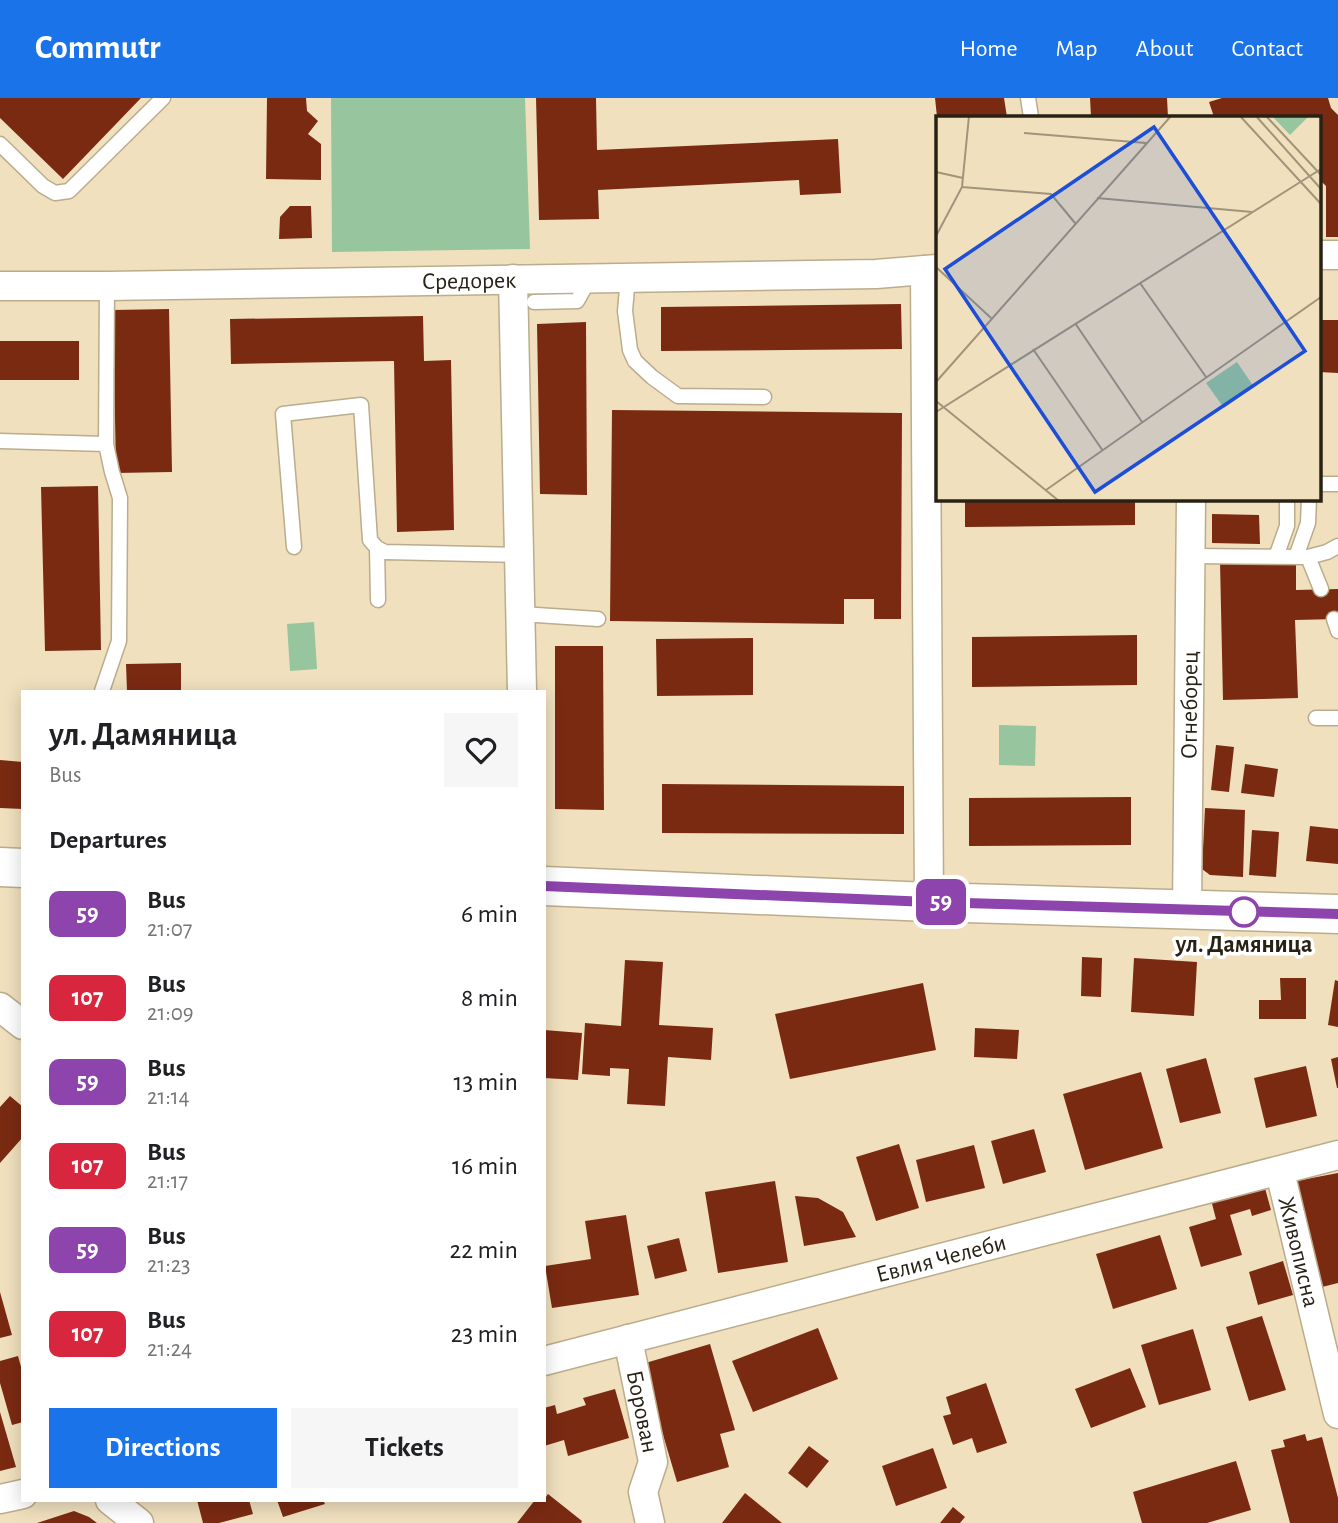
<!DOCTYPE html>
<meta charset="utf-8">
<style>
:root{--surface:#fff;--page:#f6f6f6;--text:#202124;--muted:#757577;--accent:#1a73e8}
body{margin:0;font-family:"Alegreya Sans",sans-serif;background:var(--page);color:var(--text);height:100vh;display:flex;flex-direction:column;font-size:26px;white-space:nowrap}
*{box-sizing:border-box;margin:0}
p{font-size:23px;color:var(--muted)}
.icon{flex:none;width:38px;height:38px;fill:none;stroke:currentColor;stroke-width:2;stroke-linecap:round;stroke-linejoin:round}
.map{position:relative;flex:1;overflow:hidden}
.sheet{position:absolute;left:21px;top:592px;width:525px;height:812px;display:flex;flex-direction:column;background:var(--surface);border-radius:0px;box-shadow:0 4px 18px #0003}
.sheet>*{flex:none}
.badge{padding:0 14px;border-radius:10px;font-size:24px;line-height:46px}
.map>.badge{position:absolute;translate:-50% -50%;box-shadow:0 0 0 4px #fff}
h2{padding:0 28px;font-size:26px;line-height:63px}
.round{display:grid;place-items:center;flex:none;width:74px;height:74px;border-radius:0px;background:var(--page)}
.head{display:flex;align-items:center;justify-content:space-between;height:119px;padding:0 28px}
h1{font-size:33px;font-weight:700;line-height:52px}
.button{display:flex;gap:14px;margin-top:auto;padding:14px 28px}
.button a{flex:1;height:80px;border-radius:0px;background:var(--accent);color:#fff;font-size:28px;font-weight:700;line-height:80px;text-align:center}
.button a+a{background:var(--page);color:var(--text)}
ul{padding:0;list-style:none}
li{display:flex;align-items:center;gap:21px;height:84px;padding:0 28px}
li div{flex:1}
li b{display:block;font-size:26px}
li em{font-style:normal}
li .badge{min-width:77px;font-weight:700;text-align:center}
header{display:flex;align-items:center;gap:42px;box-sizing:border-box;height:98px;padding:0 35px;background:var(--accent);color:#fff}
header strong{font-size:33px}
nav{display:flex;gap:38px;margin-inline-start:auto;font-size:24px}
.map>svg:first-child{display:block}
.green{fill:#96c59e}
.building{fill:#7b2a12}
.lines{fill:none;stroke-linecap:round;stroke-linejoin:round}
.lane-casing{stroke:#bbac8c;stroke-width:17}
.street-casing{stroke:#bbac8c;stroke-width:31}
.secondary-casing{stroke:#bbac8c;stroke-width:41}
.lane{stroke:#fff;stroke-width:14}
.street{stroke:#fff;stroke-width:28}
.secondary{stroke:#fff;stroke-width:38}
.line-casing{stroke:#fff;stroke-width:16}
.line{stroke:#8e44ad;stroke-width:10}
.stop-dot{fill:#fff;stroke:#8e44ad;stroke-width:3.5}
.labels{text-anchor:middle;stroke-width:7;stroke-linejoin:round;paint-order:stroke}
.street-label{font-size:24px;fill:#282215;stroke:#fff}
.stop-label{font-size:24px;font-weight:bold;fill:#282215;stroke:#fff}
.inset-road{fill:none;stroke:#a0947a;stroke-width:2}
.view{fill:#1d4ed8;fill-opacity:0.15;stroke:#1d4ed8;stroke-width:3.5}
.inset-edge{fill:none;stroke:#282215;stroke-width:3.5}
</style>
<header>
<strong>Commutr</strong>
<nav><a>Home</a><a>Map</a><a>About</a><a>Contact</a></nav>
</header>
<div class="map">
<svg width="1338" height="1425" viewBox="0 0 1338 1425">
<rect width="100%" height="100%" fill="#f0e0be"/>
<!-- green -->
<path class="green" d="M331,0H525L530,151L332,154Z
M314,524L317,571L290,573L287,526Z
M999,627L1036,628L1035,668L999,667Z"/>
<!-- building -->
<path class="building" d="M0,0H141L63,81L0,20Z
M267,0H306L307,13L318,23L308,36L321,46V82L266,81Z
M536,0H596L597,52L838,41L841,95L800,97L799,82L598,92L599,121L539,122Z
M935,0H1004L1007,19H937Z
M1090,0H1167L1168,19H1091Z
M1222,0H1328L1331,10L1338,17V139H1326V88L1319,81V19H1214L1209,4Z
M290,108H311L312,140L279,141L280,119Z
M901,206L902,251L661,253V209Z
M169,211L172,374L116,375L113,212Z
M423,218L424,263L451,262L454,432L397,434L394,263L231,266L230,221Z
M1319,222H1338V275L1319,274Z
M586,224L587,397L540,396L537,226Z
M0,243H79V282H0Z
M612,312L902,315L901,521H874V501H844V526L610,523Z
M98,388L101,552L45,553L41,389Z
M965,401H1135V427L965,429Z
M1212,416L1259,417L1260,446L1212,445Z
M1296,463V492L1338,491V521L1295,522L1298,600L1223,602L1220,464Z
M1137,537V587L972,589V539Z
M753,540V597L657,598L656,541Z
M555,548H603L604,712L555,711Z
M181,565V593H127L126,566Z
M1216,647L1234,649L1229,694L1211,692Z
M0,662L23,664V711L0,710Z
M1245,666L1278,671L1274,699L1241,695Z
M662,686L904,688V736L662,735Z
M1131,699V747L969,748V700Z
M1205,710L1245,712L1243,779L1210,777L1202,771Z
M1310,728L1338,731V766L1306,763Z
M1252,732L1279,734L1276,779L1249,777Z
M1082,859L1102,860L1101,899L1081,898Z
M1134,860L1197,864L1194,918L1131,914Z
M625,862L663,864L659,927L713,930L711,962L668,959L665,1008L627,1006L629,971L610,970V978L582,976L585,925L621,928Z
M1280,880H1306V921H1259V902H1281Z
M1335,882L1338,883V929L1328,927Z
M923,885L936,952L790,981L775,916Z
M975,930L1019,932L1017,961L974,959Z
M544,932L582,935L578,982L544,980Z
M1338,959V990H1337L1331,961Z
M1206,960L1221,1015L1180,1025L1166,971Z
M1306,968L1317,1018L1266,1030L1254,980Z
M1141,974L1163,1050L1085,1072L1063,996Z
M10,998L23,1009V1039L0,1065V1009Z
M1034,1031L1046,1074L1003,1086L991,1043Z
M899,1046L919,1110L876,1123L856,1059Z
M974,1047L985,1090L926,1104L916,1062Z
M1338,1075V1185L1322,1189L1296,1083Z
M775,1083L788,1164L718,1175L705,1094Z
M1263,1083L1271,1112L1252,1118L1250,1111L1230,1117L1242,1157L1201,1169L1189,1129L1216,1121L1210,1098Z
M795,1098L818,1100L843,1114L856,1139L804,1148Z
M626,1117L639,1197L552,1210L545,1168L591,1161L585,1123Z
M1160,1137L1177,1191L1113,1211L1096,1156Z
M679,1140L687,1173L655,1181L647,1148Z
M1283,1163L1293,1197L1258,1207L1249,1174Z
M0,1194L12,1237L0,1240Z
M1262,1218L1286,1292L1249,1303L1226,1229Z
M818,1230L838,1281L753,1314L732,1263Z
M1193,1231L1211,1292L1159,1307L1141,1247Z
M710,1246L735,1332L720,1336L729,1369L677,1384L642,1266Z
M18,1258L23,1276V1324L12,1327L0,1285V1263Z
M1130,1270L1146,1309L1091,1330L1075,1291Z
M986,1285L1007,1345L977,1355L972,1340L953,1347L943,1318L951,1316L946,1299Z
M615,1291L629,1340L568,1358L564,1342L544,1348V1310L555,1307L557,1316L586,1307L583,1300Z
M0,1314L16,1369L0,1373Z
M1305,1336L1307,1343L1322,1339L1338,1400V1425H1290L1271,1352L1285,1349L1283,1342Z
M809,1348L829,1363L807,1390L788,1375Z
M933,1350L947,1390L896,1408L882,1368Z
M1236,1363L1251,1412L1207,1425H1142L1133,1394Z
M745,1395L782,1425H722Z
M548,1396L582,1423L581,1425H517L535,1402H539L542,1404Z
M197,1402H249L253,1416L219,1425H203Z
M277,1402H323L325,1406L283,1419Z
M953,1409L965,1419L960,1425H940Z
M74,1413L89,1419L97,1425H37Z"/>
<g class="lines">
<!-- lane casing -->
<g class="lane-casing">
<path id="lane" d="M1028,0L1031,19
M0,46L43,88L55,95L69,93L163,0
M628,179L625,213L630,252L635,263L652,279L678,298L764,299
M534,204L577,203L590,180
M0,343L106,346L107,188
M1319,386H1338
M294,449L283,316L361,307L370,442L377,450L385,454L519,457
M377,450L378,502
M1191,458L1308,459L1321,491
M1276,459L1287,428V401
M1296,459L1308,425L1309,401
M1308,459L1327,454L1338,448
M521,516L598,521
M1334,521L1338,533
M102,593L119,543L120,400L112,374L106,346
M1316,620H1338"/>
</g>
<!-- street casing -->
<g class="street-casing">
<g id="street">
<path d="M1319,157H1338"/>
<path d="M925,172L929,804"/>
<path d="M513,181L522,593"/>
<path id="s1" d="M0,188H107L876,176L937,171"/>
<path id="s2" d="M1187,812L1191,401"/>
<path d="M0,909L23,927"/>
<path id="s3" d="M1280,1074L1338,1316"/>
<path id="s4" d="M628,1241L653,1364L643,1394L650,1425"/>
<path id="s5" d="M544,1263L1338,1057"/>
<path d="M0,1401L23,1396"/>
<path d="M110,1402L139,1425"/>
</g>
</g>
<!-- secondary casing -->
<g class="secondary-casing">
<path id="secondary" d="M0,769L23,770
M544,788L929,804L1338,816"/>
</g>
<!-- lane -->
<use href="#lane" class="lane"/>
<!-- street -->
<use href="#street" class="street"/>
<!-- secondary -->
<use href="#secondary" class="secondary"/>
</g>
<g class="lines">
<!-- line casing -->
<g class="line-casing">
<path id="line" d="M544,788L929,804L1338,816"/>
</g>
<!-- line -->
<use href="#line" class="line"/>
</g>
<!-- markers -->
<circle class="stop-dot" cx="1244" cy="814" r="14"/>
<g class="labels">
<!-- street labels -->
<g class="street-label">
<text dy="8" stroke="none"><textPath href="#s1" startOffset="469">Средорек</textPath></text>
<text dy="8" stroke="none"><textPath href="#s2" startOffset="205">Огнеборец</textPath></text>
<text dy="8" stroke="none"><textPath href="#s3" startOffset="82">Живописна</textPath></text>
<text dy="8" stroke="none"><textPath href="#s5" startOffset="410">Евлия Челеби</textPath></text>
<text dy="8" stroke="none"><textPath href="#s4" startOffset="74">Борован</textPath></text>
</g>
<!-- stop labels -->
<g class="stop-label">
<text x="1244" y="854">ул. Дамяница</text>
</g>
</g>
<!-- overview -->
<g transform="translate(936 18)">
<rect width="385" height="385" fill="#f0e0be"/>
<path d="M336,0H373L354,19ZM301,246L318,271L288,292L270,267Z" fill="#96c59e"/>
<path class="inset-road" d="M304,0L385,88M320,0L385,73M330,0L385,59M88,17L210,27M0,56L27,62M26,71L115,78L139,107M161,82L316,96M0,120L26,71L33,0M0,151L55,202M204,167L270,261M139,207L206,306M97,233L167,335M0,266L235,0M0,285L123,385M0,296L385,53M110,374L385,181"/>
<path class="view" d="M218,11L369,235L159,376L9,153Z"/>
<rect width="385" height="385" class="inset-edge"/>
</g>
</svg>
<b class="badge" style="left:941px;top:804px;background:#8e44ad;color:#fff">59</b>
<section class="sheet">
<div class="head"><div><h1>ул. Дамяница</h1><p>Bus</p></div><a class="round"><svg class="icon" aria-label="heart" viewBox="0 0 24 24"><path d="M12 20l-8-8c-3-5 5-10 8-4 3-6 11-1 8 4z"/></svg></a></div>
<h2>Departures</h2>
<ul>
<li><span class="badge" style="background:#8e44ad;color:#fff">59</span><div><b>Bus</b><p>21:07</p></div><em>6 min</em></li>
<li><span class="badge" style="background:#d7263d;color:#fff">107</span><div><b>Bus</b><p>21:09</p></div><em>8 min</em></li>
<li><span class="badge" style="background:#8e44ad;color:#fff">59</span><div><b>Bus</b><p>21:14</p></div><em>13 min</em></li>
<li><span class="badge" style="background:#d7263d;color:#fff">107</span><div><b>Bus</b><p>21:17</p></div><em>16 min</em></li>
<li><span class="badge" style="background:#8e44ad;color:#fff">59</span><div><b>Bus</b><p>21:23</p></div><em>22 min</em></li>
<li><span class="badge" style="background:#d7263d;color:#fff">107</span><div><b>Bus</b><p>21:24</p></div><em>23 min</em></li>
</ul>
<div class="button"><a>Directions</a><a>Tickets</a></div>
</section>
</div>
